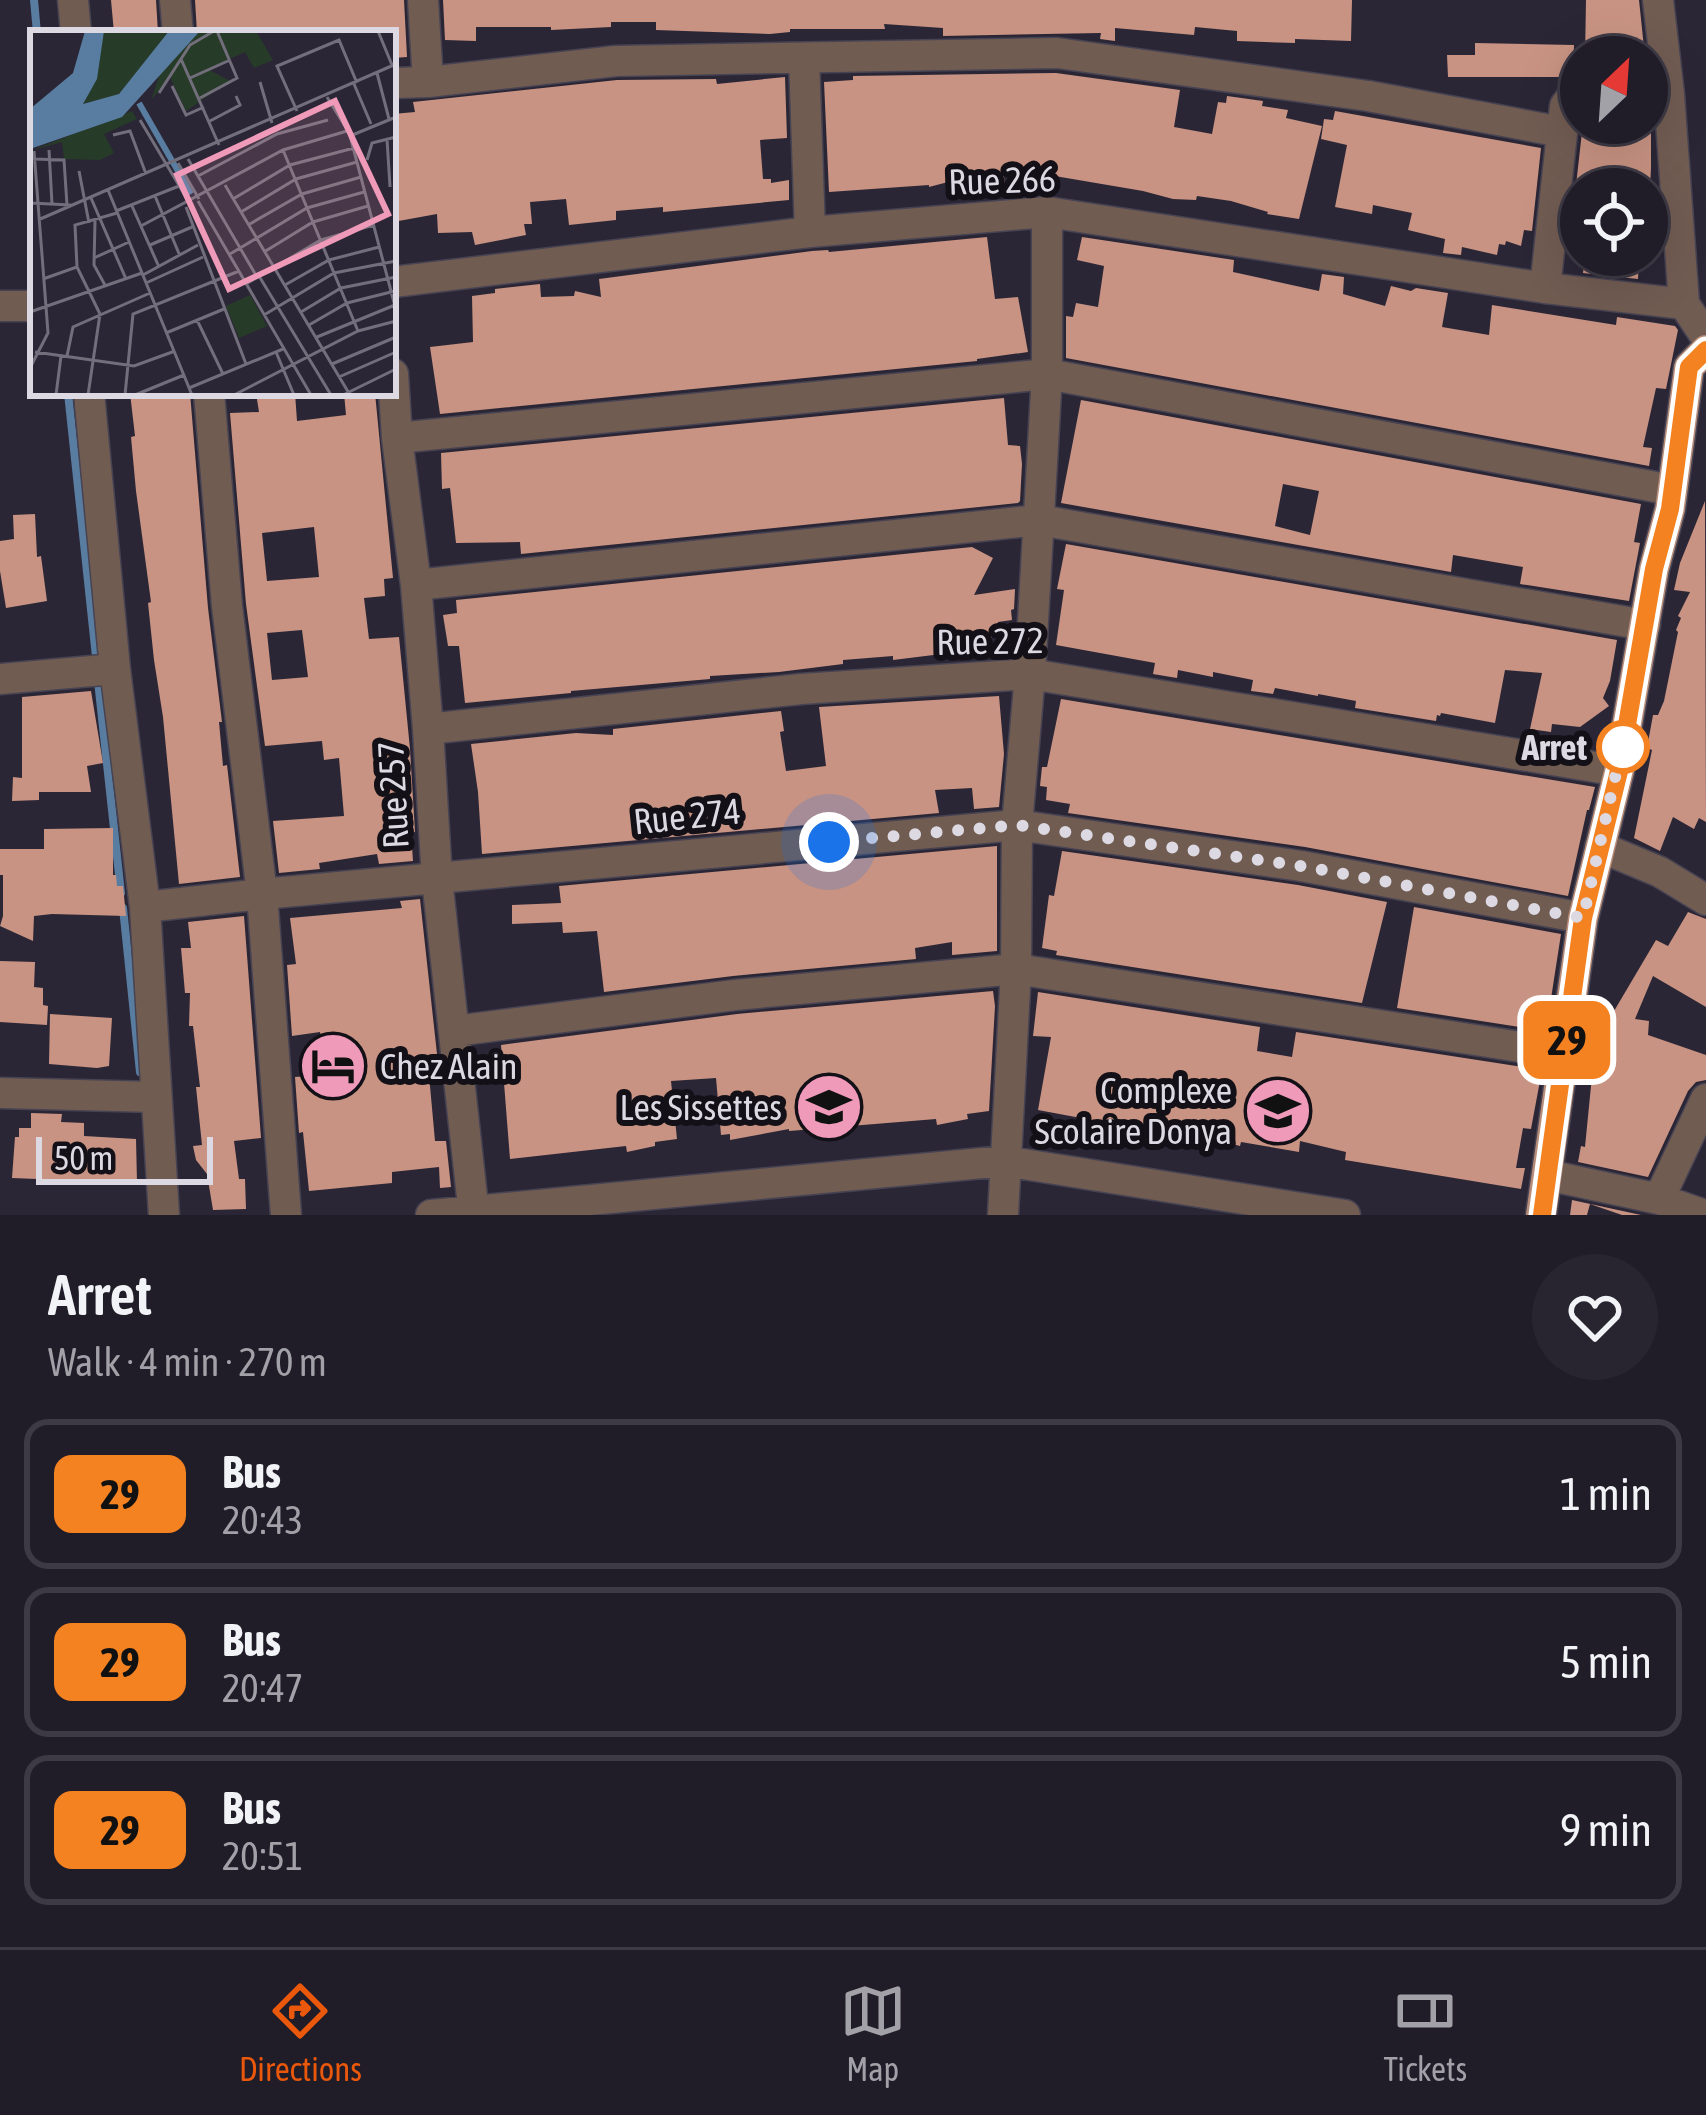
<!DOCTYPE html>
<meta charset="utf-8">
<style>
:root{--surface:#201c28;--page:#282530;--text:#f1f3f6;--muted:#a2a1a8;--line:#3d3a45;--accent:#ea580c}
body{margin:0;font-family:"Asap Condensed",sans-serif;background:var(--page);color:var(--text);height:100vh;display:flex;flex-direction:column;font-size:45px;white-space:nowrap}
*{box-sizing:border-box;margin:0}
p{font-size:39px;color:var(--muted)}
.icon{flex:none;width:66px;height:66px;fill:none;stroke:currentColor;stroke-width:2;stroke-linecap:round;stroke-linejoin:round}
.map{position:relative;height:1215px;overflow:hidden}
.sheet{display:flex;flex-direction:column;background:var(--surface);flex:1}
.sheet>*{flex:none}
.badge{padding:0 24px;border-radius:18px;font-size:42px;line-height:78px}
.needle{width:78px;rotate:25deg}
.controls{position:absolute;left:1560px;top:36px;display:grid;gap:24px}
.controls a{display:grid;place-items:center;width:108px;height:108px;border-radius:50%;background:var(--surface);box-shadow:0 12px 48px #0002,0 0 0 3px var(--line);font-size:60px}
.scale{position:absolute;left:36px;bottom:30px;width:177px;box-sizing:border-box;padding-left:12px;border:6px solid #dcd9e3;border-top:0;font-size:33px;line-height:42px;white-space:nowrap;color:#dcd9e3;-webkit-text-stroke:9px #131117;paint-order:stroke}
.you{position:absolute;width:60px;height:60px;margin:-30px;border:9px solid #fff;border-radius:50%;background:#1a73e8;box-shadow:0 0 0 18px #1a73e833}
.map>.badge{position:absolute;translate:-50% -50%;box-shadow:0 0 0 6px #fff}
.round{display:grid;place-items:center;flex:none;width:126px;height:126px;border-radius:63px;background:var(--page)}
.head{display:flex;align-items:center;justify-content:space-between;height:204px;padding:0 48px}
h1{font-size:57px;font-weight:600;line-height:90px}
ul{padding:0;list-style:none}
li{display:flex;align-items:center;gap:36px;height:150px;margin:0 24px 18px;padding:0 24px;border:6px solid var(--line);border-radius:24px}
li div{flex:1}
li b{display:block;font-size:45px}
li em{font-style:normal}
li .badge{min-width:132px;font-weight:700;text-align:center}
.tabs{display:flex;justify-content:space-around;align-items:center;height:168px;border-top:3px solid var(--line);background:var(--surface);font-size:33px;color:var(--muted)}
.tabs a{display:grid;justify-items:center;gap:6px}
.tabs .on{color:var(--accent)}
.map>svg:first-child{display:block}
.lines{fill:none;stroke-linecap:round;stroke-linejoin:round}
.stream{stroke:#587da1;stroke-width:8}
.building{fill:#c89382;fill-rule:evenodd}
.minor-casing{stroke:#474352;stroke-width:33}
.major-casing{stroke:#474352;stroke-width:33}
.minor{stroke:#715c52;stroke-width:30}
.major{stroke:#b78d79;stroke-width:30}
.line-casing{stroke:#fff;stroke-width:27}
.line{stroke:#f58220;stroke-width:18}
.walk{stroke:#dcd9e3;stroke-width:12;stroke-dasharray:0 21.6}
.stop-dot{fill:#fff;stroke:#f58220;stroke-width:6}
.labels{text-anchor:middle;stroke-width:12;stroke-linejoin:round;paint-order:stroke}
.street-label{font-size:36px;fill:#dcd9e3;stroke:#131117}
.stop-label{font-size:36px;font-weight:bold;fill:#dcd9e3;stroke:#131117;text-anchor:end}
.poi-label{font-size:36px;fill:#dcd9e3;stroke:#131117;text-anchor:end}
.inset-river{fill:none;stroke:#587da1;stroke-width:6}
.inset-road{fill:none;stroke:#726e7b;stroke-width:3}
.view{fill:#ef9ab8;fill-opacity:0.15;stroke:#ef9ab8;stroke-width:6}
.inset-edge{fill:none;stroke:#dcd9e3;stroke-width:6}
</style>
<div class="map">
<svg width="1706" height="1215" viewBox="0 0 1706 1215">
<rect width="100%" height="100%" fill="#2b2636"/>
<g class="lines">
<!-- stream -->
<path class="stream" d="M34,0L37,33
M68,393L97,666
M98,681L121,893
M123,908L140,1072"/>
</g>
<!-- building -->
<path class="building" d="M111,0H156L158,33H114Z
M195,0H404L407,57L393,58V33H299V31L197,33Z
M443,0H1352L1351,41L1295,39V43L1237,41V31L1195,27L1194,35L1115,28V41L1100,39L1101,33L943,36V28L884,24L885,29H790V32L770,34L656,30V22H611V27L551,30V27H476V41L445,40Z
M1586,0H1639L1645,57H1585Z
M1475,43L1574,45L1573,75L1566,77H1448L1447,55H1475Z
M1056,73L1180,90L1174,127L1212,134L1218,102L1226,103L1227,96L1263,101L1262,106L1288,110L1286,118L1322,126L1299,219L1267,214L1268,212L1231,201L1197,196L1196,200L1173,199L1143,191L1043,174L1004,175L1005,188L984,191L983,179L972,180L971,176L929,187V185L829,192L824,82L853,80V76Z
M785,77L787,138L760,140L763,179H771V183L789,180V200L663,212V207L616,211V220L569,225L566,199L530,202L532,224H524L526,235L475,245L472,232L438,233L437,214L393,222V114L415,112L413,102L617,80L716,79L717,84Z
M1335,111L1541,148L1532,231L1524,230L1521,246L1506,241L1505,245L1499,244L1497,255L1462,247L1461,255L1443,253L1445,239L1408,230L1412,213L1373,205L1372,214L1335,207L1347,145L1321,139L1324,119L1333,120Z
M1583,123H1651V168L1650,189H1581V223L1572,221Z
M987,237L995,299L1018,297L1028,352L977,359V361L440,414L430,347L473,342L472,296L495,293V289L540,284L541,297L574,296L575,291L601,297L599,279L812,251L828,250L829,252Z
M1082,237L1234,260L1233,272L1319,291L1322,274L1344,277L1343,294L1385,306L1391,286L1411,291L1416,288L1448,293L1442,327L1489,335L1492,305L1616,325L1617,317L1675,326L1678,330L1666,389L1656,388L1643,447L1652,448L1649,466L1066,358V316L1073,317L1076,303L1098,307L1104,266L1077,260Z
M1585,255H1639L1638,279L1583,273Z
M130,393H190L208,608L222,722H219L223,766L227,765L240,877L179,884L163,717L154,660L148,603L151,602L136,491L131,437L135,436Z
M256,393H295L297,421L346,415L344,393H375L393,578L384,579L385,596L364,598L369,639L399,637L410,749L415,832L411,833L413,861L379,864L377,854L319,863L320,869L279,873L273,821L344,816L339,758L324,760L322,741L265,746L246,604L230,413L259,412ZM314,527L319,577L267,581L262,533ZM302,630L308,677L272,680L267,633Z
M1004,398L1008,445L1020,446L1022,464L1020,501L1018,503L521,554L520,542L456,543L450,488L442,489L441,453Z
M1081,400L1641,504L1634,542L1640,543L1629,601L1520,584L1523,567L1453,555L1451,572L1061,503ZM1283,484L1319,491L1310,535L1275,526Z
M1705,501L1706,822L1699,818L1694,829L1673,817L1660,851L1634,838L1652,750L1647,748L1653,715H1658L1664,701L1678,632L1676,630L1681,618L1678,616L1690,592L1674,590L1680,563Z
M35,514L37,557L41,556L47,601L6,608L0,571V541L14,539L13,515Z
M1066,544L1617,640L1610,681L1603,698L1609,706L1580,727L1552,724L1551,732L1530,729L1542,673L1505,670L1495,723L1441,713L1440,716L1437,715L1436,721L1355,708L1356,701L1318,694V696L1275,688L1273,694L1251,691L1253,680L1213,672V677L1178,670L1177,678L1153,674L1155,663L1056,645L1064,590L1057,589Z
M972,547L993,558L974,595L1015,589L1014,609L1011,610L1012,620L998,622L999,636H992V640L981,639L982,645L965,647L966,651L893,660V656L843,660V664L779,672L710,676V679L571,691V693L465,703L459,646H448L443,615L457,613L456,600Z
M91,691L103,763L87,766L91,792H39V800L12,801L13,777L22,778V697Z
M999,696L1004,754L999,807L974,809L972,788L935,790L939,813L482,854L478,792L471,744L576,733L613,735V729L781,711L784,731L780,732L786,771L826,766L819,707Z
M1061,699L1595,787L1589,810H1587L1568,896L1305,847L1068,813L1070,804L1046,800L1047,787L1040,786L1042,767H1047Z
M113,828V875H116L117,886H123L126,916L52,914L34,916L33,941L0,926L3,916V875H0V849H44V829Z
M997,846V951L952,955V942L915,948L916,959L733,976L604,992L597,931L563,933L562,922L512,924V905L561,903L559,886Z
M1062,851L1298,885L1387,902L1362,1003L1056,955L1057,951L1042,948L1049,895L1054,896Z
M420,899L438,1063L428,1064L435,1141H446L451,1187L440,1188L439,1167L392,1172V1183L309,1191L303,1132L299,1133L295,1077L326,1075L320,1032L292,1036L287,965L296,964L290,918L402,908L400,901Z
M1414,907L1561,934L1546,1031L1397,1008Z
M1688,912L1706,919V1007L1653,976L1635,1019L1649,1021L1648,1035L1706,1055V1080L1696,1082L1688,1091L1648,1177L1578,1162L1581,1146L1585,1147L1597,1025L1604,1028L1656,940L1668,946Z
M244,916L261,1138L234,1141L239,1179H245L246,1209L213,1210L207,1174L196,1160L193,1146L202,1145L196,1087H200L193,1026H189L190,993H185L181,948H191L188,922Z
M0,961L35,962L34,987L43,988V1005L48,1006L47,1025L0,1022Z
M993,991L995,1006L989,1111L967,1114L968,1119L937,1125L936,1119L789,1131V1129L730,1140V1134L721,1135L716,1078L671,1081L677,1139L655,1142V1146L627,1152L626,1146L510,1159L501,1045L737,1014Z
M1038,992L1260,1027L1257,1051L1292,1057L1296,1032L1542,1070L1531,1129L1523,1128L1516,1168H1525L1521,1189L1345,1160L1346,1152L1300,1141L1299,1152L1241,1142L1240,1146L1158,1125L1113,1124L1038,1110L1051,1037L1033,1036Z
M50,1014L112,1018L109,1066L97,1068L49,1064Z
M31,1113L62,1114L61,1122L84,1123V1136L136,1139L137,1183L12,1178L15,1137H19V1128H31Z
M1572,1200L1641,1215H1622L1590,1204L1587,1215H1570Z"/>
<g class="lines">
<!-- minor casing -->
<g class="minor-casing">
<path id="minor" d="M73,0L76,33
M175,0L178,33
M423,0L428,82
M1658,0L1669,94L1684,304L1706,337
M804,58L810,232
M393,83L428,82L616,61L1057,53L1368,96L1562,132
M393,282L810,232L1047,212L1545,288L1684,304
M1545,288L1565,106L1574,94L1581,93
M0,306H33
M393,374L397,438L416,585L428,729L437,879L474,1215
M89,393L115,669L145,907L164,1215
M209,393L227,606L262,894L286,1215
M397,438L1047,374L1672,490
M416,585L1039,520L1645,625
M0,679L115,669
M428,729L801,689L1030,674L1619,771
M1600,847L1660,872L1706,900
M145,907L262,894L1017,825L1301,866L1583,918
M455,1031L735,995L1016,969L1566,1054
M0,1093L155,1097
M1547,1175L1659,1199L1705,1215
M1659,1199L1706,1099
M431,1215L1004,1161L1345,1215
M1003,1215L1016,969L1017,825L1030,674L1047,374V212"/>
</g>
<!-- major casing -->
<g class="major-casing">
<path id="major" d="M1541,1215L1583,918L1619,771L1654,569L1670,509L1689,367L1706,350"/>
</g>
<!-- minor -->
<use href="#minor" class="minor"/>
<!-- major -->
<use href="#major" class="major"/>
</g>
<g class="lines">
<!-- line casing -->
<g class="line-casing">
<path id="line" d="M1542,1215L1583,918L1619,771L1654,569L1670,509L1689,367L1706,350"/>
</g>
<!-- line -->
<use href="#line" class="line"/>
<!-- walk -->
<path class="walk" d="M829,842L1017,825L1301,866L1583,918L1625,734L1623,747"/>
</g>
<!-- icons -->
<defs>
<g id="hotel-disc" transform="scale(3.45)"><circle r="9.5" fill="#ef9ab8" stroke="#131117"/><path d="M-6-4.5h1.5V1H6V5H4.5V3h-9V5H-6ZM-4 0a1.8 1.8 0 1 1 3.6 0ZM.5 0V-2.5h3Q6-2.5 6 0Z" fill="#111"/></g>
<g id="school-disc" transform="scale(3.45)"><circle r="9.5" fill="#ef9ab8" stroke="#131117"/><path d="M0-5L7-2L0 1L-7-2ZM-4 1L0 2.5L4 1V4Q0 6-4 4Z" fill="#111"/></g>
</defs>
<g fill-rule="evenodd">
<use href="#hotel-disc" x="333" y="1066"/>
<use href="#school-disc" x="829" y="1107"/>
<use href="#school-disc" x="1278" y="1111"/>
</g>
<!-- markers -->
<circle class="stop-dot" cx="1623" cy="747" r="24"/>
<g class="labels">
<!-- street labels -->
<g class="street-label">
<text transform="translate(1002 180) rotate(-2)" y="13">Rue 266</text>
<text transform="translate(990 641) rotate(-1)" y="13">Rue 272</text>
<text transform="translate(393 795) rotate(-93)" y="13">Rue 257</text>
<text transform="translate(687 816) rotate(-6)" y="13">Rue 274</text>
</g>
<!-- stop labels -->
<g class="stop-label">
<text x="1587" y="760">Arret</text>
</g>
<!-- poi labels -->
<g class="poi-label">
<text x="380" y="1079" text-anchor="start">Chez Alain</text>
<text x="1232" y="1103">Complexe<tspan x="1232" dy="41">Scolaire Donya</tspan></text>
<text x="782" y="1120">Les Sissettes</text>
</g>
</g>
<!-- overview -->
<g transform="translate(30 30)">
<rect width="366" height="366" fill="#2b2636"/>
<path d="M74,1H139L89,65L52,74ZM170,1H226L243,30L224,38L215,22L178,39L200,51L156,81L140,47L121,70L131,40ZM102,81L107,89L74,104L84,123L70,130L34,129L32,112L0,121ZM220,265L237,296L209,308L196,276Z" fill="#273b29"/>
<path d="M55,1H74L67,49L53,74L89,64L139,1H170L92,87L0,119V79L43,43Z" fill="#587da1"/>
<path class="inset-river" d="M109,73L161,164"/>
<path class="inset-road" d="M348,1L362,35M151,29L189,115M347,43L359,89M160,48L200,30M230,52L242,93M324,54L341,94M142,56L156,85L174,77M129,63L160,15L184,1M297,67L318,101M170,68L207,48L187,1M267,81L247,36L252,34L309,10L327,53M366,87L320,106L366,280M110,90L160,174M180,91L210,75L206,66M83,105L100,101L116,144M357,109L360,157M19,120L22,174M253,120L328,301M3,129L34,130L37,175M158,129L227,247M337,130L342,113L366,107M148,133L169,169M49,141L59,193M168,146L247,104L298,90M195,155L320,365M78,160L162,365M125,166L150,226M61,168L96,249M203,169L260,135L324,118M168,171L281,365M0,173L41,175M102,176L129,237M156,177L216,334M86,181L149,156M211,182L266,149L327,132M8,190L366,34M65,191L64,235L76,257M218,195L272,164L331,147M111,196L253,120L317,101M120,215L162,197M234,222L283,192L338,176M200,224L277,178L334,162M64,228L99,212M47,237L70,284L58,365M113,245L168,215M229,246L301,365M13,249L47,237L45,195L87,183M116,253L173,227M216,254L291,210L344,195M255,255L299,230L349,217M0,282L112,243M271,282L311,258L366,247M234,285L304,243L366,231M167,290L193,344M279,295L317,273L365,261M136,303L194,279M287,307L365,275M5,322L104,336L145,321M246,322L264,365M37,326L43,297L120,263M302,334L366,307M0,338L18,303L4,121M309,347L366,322M159,358L253,319M26,365L31,326M95,365L103,284L209,241M105,365L154,345M204,365L328,301L366,291M313,365L366,339"/>
<path class="view" d="M305,71L358,184L199,259L147,145Z"/>
<rect width="366" height="366" class="inset-edge"/>
</g>
</svg>
<div class="controls">
<a><svg class="needle" viewBox="-14 -14 28 28"><path d="M0-13l5 13h-10z" fill="#e53935"/><path d="M0 13l5-13h-10z" fill="#a2a1a8"/></svg></a>
<a><svg class="icon" aria-label="locate" viewBox="0 0 24 24"><circle cx="12" cy="12" r="6"/><path d="M12 2v4M12 18v4M2 12h4M18 12h4"/></svg></a>
</div>
<div class="scale">50 m</div>
<div class="you" style="left:829px;top:842px"></div>
<b class="badge" style="left:1567px;top:1040px;background:#f58220;color:#111">29</b>
</div>
<section class="sheet">
<div class="head"><div><h1>Arret</h1><p>Walk · 4 min · 270 m</p></div><a class="round"><svg class="icon" aria-label="heart" viewBox="0 0 24 24"><path d="M12 20l-8-8c-3-5 5-10 8-4 3-6 11-1 8 4z"/></svg></a></div>
<ul>
<li><span class="badge" style="background:#f58220;color:#111">29</span><div><b>Bus</b><p>20:43</p></div><em>1 min</em></li>
<li><span class="badge" style="background:#f58220;color:#111">29</span><div><b>Bus</b><p>20:47</p></div><em>5 min</em></li>
<li><span class="badge" style="background:#f58220;color:#111">29</span><div><b>Bus</b><p>20:51</p></div><em>9 min</em></li>
</ul>
</section>
<nav class="tabs">
<a class="on"><svg class="icon" aria-label="directions" viewBox="0 0 24 24"><path d="M12 3l9 9-9 9-9-9zM9 14v-3h6M13 9l2 2-2 2"/></svg>Directions</a>
<a><svg class="icon" aria-label="map" viewBox="0 0 24 24"><path d="M3 6l6-2 6 2 6-2v14l-6 2-6-2-6 2zM9 4v14M15 6v14"/></svg>Map</a>
<a><svg class="icon" aria-label="tickets" viewBox="0 0 24 24"><path d="M3 7h18v10H3zM15 7v10"/></svg>Tickets</a>
</nav>
